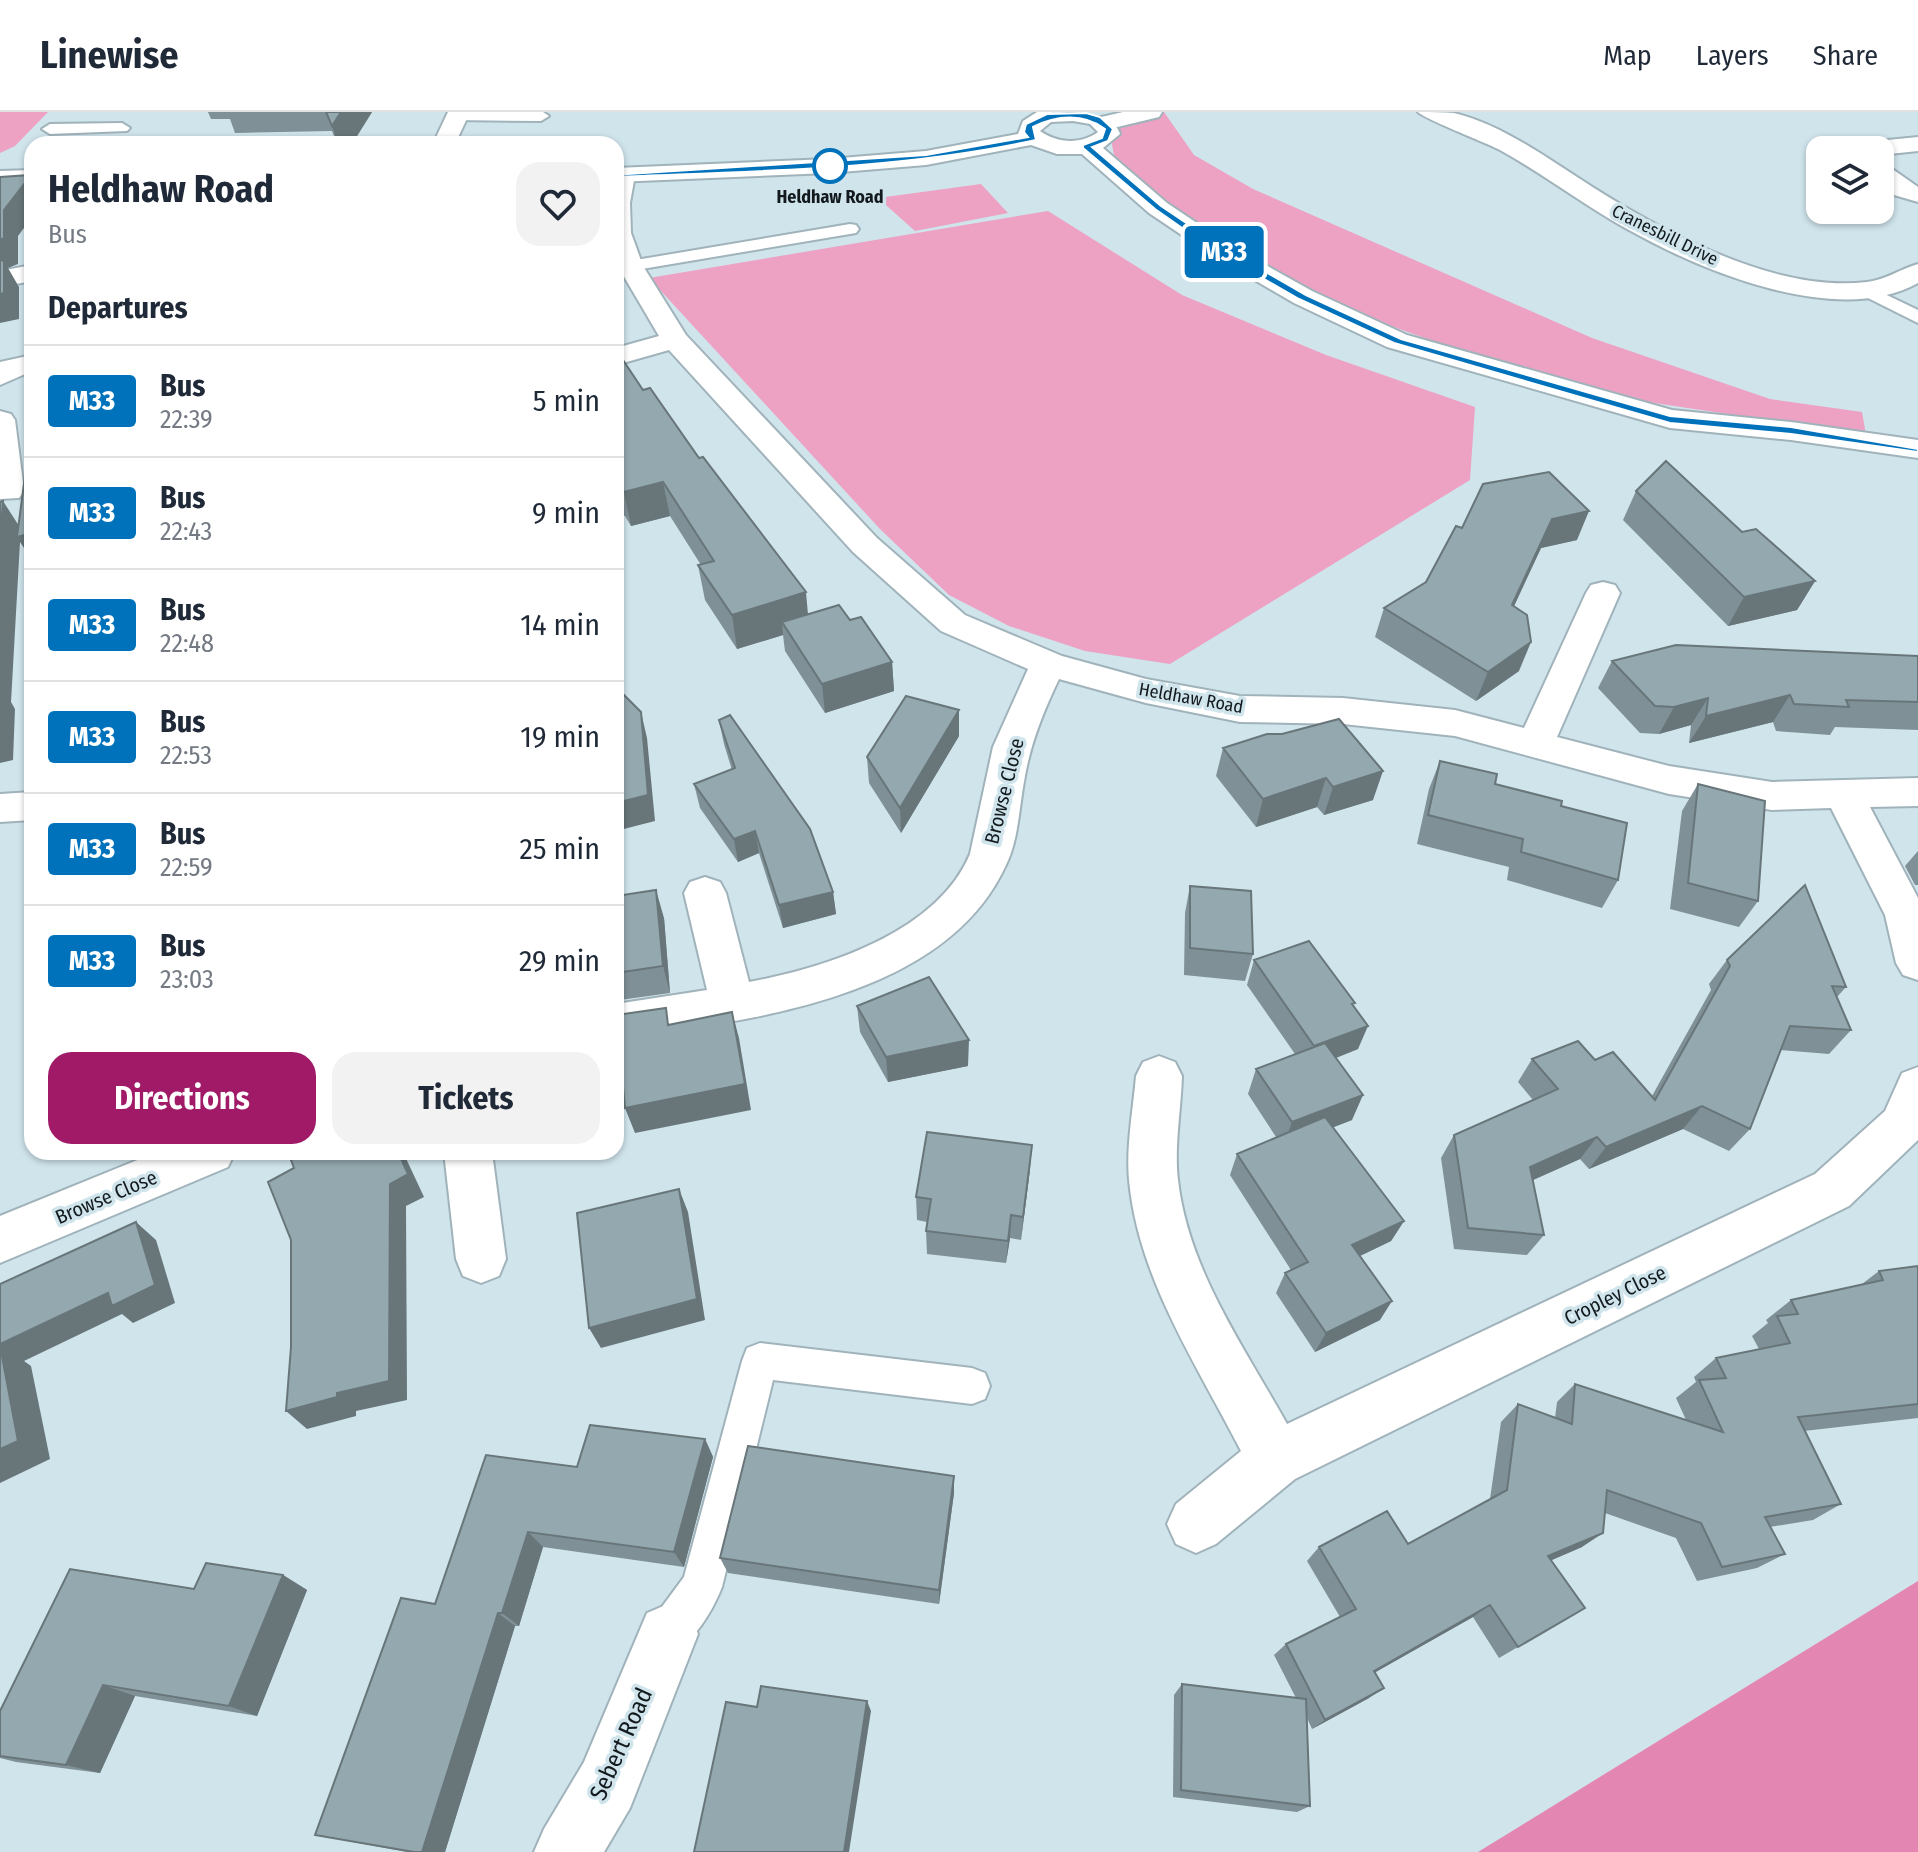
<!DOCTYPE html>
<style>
:root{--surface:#fff;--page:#f2f2f3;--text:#1f2937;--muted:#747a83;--line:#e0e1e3;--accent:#a01a68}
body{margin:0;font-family:"Fira Sans Condensed",sans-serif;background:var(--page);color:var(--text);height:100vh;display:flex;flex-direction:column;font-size:30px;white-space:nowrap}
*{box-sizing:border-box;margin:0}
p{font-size:26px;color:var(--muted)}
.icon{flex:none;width:44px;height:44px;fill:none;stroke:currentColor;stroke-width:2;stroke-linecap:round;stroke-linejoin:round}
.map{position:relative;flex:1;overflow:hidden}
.drawer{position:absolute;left:24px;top:24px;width:600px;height:1024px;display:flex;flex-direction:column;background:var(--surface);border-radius:24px;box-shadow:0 2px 6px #0004}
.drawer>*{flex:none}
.badge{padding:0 16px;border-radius:6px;font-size:28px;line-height:52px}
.buttons{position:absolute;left:1806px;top:24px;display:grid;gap:16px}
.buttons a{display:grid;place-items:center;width:88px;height:88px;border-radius:16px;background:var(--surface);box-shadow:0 2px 6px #0004;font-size:40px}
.map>.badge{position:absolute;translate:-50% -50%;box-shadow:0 0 0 4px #fff}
h2{padding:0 24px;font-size:30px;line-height:72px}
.round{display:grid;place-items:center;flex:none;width:84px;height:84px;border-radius:24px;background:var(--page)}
.headline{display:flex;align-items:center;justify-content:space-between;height:136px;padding:0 24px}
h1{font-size:38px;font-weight:700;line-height:60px}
.cta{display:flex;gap:16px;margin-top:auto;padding:16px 24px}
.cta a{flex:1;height:92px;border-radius:24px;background:var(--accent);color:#fff;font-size:32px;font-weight:700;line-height:92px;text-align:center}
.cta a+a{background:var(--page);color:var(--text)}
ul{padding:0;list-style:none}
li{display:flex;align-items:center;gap:24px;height:112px;padding:0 24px;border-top:2px solid var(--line)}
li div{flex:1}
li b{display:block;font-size:30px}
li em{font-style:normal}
li .badge{min-width:88px;font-weight:700;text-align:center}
header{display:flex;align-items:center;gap:48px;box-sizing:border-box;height:112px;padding:0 40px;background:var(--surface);border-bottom:2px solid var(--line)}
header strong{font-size:38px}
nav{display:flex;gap:44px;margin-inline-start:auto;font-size:28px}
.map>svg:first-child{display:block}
.green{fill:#eda1c3}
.forest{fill:#e387b2}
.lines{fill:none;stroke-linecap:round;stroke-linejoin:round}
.service-casing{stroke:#a0b3bb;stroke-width:4}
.minor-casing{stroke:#a0b3bb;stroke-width:4}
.tertiary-casing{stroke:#a0b3bb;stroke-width:4}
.service{fill:#fff;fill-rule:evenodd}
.minor{fill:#fff;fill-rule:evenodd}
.tertiary{fill:#fff;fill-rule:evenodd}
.wall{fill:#7f9096}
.shaded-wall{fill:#68767a}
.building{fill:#94a8af;stroke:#68767a;stroke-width:2}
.line{fill:#0072bc;stroke:#fff;stroke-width:2}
.stop-dot{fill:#fff;stroke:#0072bc;stroke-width:4}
.labels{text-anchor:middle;stroke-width:7;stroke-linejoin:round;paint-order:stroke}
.far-stop-label{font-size:18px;font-weight:bold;fill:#131a1d;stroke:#d0e4ec}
.far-street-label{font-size:18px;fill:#131a1d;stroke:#d0e4ec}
.street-label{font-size:20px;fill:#131a1d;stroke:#d0e4ec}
.near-street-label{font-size:24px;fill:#131a1d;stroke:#d0e4ec}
</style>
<header>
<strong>Linewise</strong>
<nav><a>Map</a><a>Layers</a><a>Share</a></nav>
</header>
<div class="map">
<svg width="1918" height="1740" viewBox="0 0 1918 1740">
<rect width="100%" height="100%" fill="#d0e4ec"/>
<!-- green -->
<path class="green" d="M0,0H48L15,34L0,41Z
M1164,0L1194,43L1253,77L1592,226L1770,287L1862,300L1866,323L1628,287L1497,252L1341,196L1230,137L1156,85L1114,43L1111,27L1101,13Z
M981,72L1008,101L915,119L878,86Z
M1048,99L1182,183L1326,243L1475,295L1470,368L1170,552L1085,539L1009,514L949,483L880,417L649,166Z"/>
<!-- forest -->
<path class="forest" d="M1918,1469V1740H1478Z"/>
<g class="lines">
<!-- service casing -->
<g class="service-casing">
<path id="service" d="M457,0H543L549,4L541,9L452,8L449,5Z
M122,11L130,16L127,19L50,22L42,17L50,12Z
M850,112L856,113L859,117L856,121L630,159L621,154L630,149Z
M1868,174L1918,198V211L1862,183L1859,179Z
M760,1231L972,1256L985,1261L990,1274L985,1287L972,1292L773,1268L722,1475C712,1500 693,1532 668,1543L653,1537L647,1522L653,1507L684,1465L742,1249L747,1236Z"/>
</g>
<!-- minor casing -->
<g class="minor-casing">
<path id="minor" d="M448,0H470L455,32H433Z
M1123,0H1162L1159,5L1105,18L1094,11L1097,6Z
M1418,0C1430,0 1443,0 1454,1C1504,13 1551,49 1594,76C1667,122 1777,181 1867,170C1886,168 1900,157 1918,152V171C1838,216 1702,159 1629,118C1585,94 1544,62 1500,38C1485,30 1424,7 1418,0Z
M1918,25V39L1880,43V38H1862L1867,30Z
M1880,52L1888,54L1918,75V90L1894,83L1880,71Z
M623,56L631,58L635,63L630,91L631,121L643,154L686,223L877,426L965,503L1062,544L1146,567L1240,584L1343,586L1455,598L1524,616L1586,481L1591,473L1603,470L1615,473L1620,481L1557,625L1669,654L1772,670L1918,666V694L1870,695L1918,786V868L1903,863L1896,851L1885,803L1831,696L1772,698L1669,682L1455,624L1343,612L1240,610L1146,591L1059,567C1044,598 1031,630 1025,664C1019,694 1019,726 1006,753C944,889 745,908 616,928V892L707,878L684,781L690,770L705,765L720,770L726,781L749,870C825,856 937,821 970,742L993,635L1028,557L941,519L853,440L669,238L616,253V236L659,224L616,151V58Z
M32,153V169L0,175V159Z
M32,243V259L0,273V250Z
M0,299L11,302L15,308L24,379L19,386L0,387Z
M32,680V708L0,710V682Z
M1159,944L1175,950L1182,964C1181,998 1174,1035 1178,1068C1188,1157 1244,1235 1287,1312L1815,1062L1885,999L1902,961L1918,955V1028L1849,1094L1295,1367L1216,1432L1196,1441L1176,1432L1167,1412L1176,1392L1241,1339C1197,1253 1138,1166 1129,1068C1126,1035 1133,998 1136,964L1143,950Z
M157,1040H235L228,1055L0,1151V1104Z
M444,1040H492L506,1147L499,1164L481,1171L463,1164L456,1147Z
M668,1492L689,1501L698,1522L630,1696L604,1740H534L544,1717L584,1650L647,1501Z"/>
</g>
<!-- tertiary casing -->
<g class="tertiary-casing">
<path id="tertiary" d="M1037,0C1061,0 1115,0 1120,22L1103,36L1167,91L1228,132L1312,179L1407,223L1672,298L1791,310L1918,328V346L1791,328L1670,316L1387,235L1294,191L1210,142L1149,101L1082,42H1057L1031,33L926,53L829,61L616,70V56L829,47L926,39L1018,22L1023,9ZM1073,9L1090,12L1098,20C1080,33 1057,31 1040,19L1051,10Z
M32,58V72L0,73V59Z"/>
</g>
<!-- service -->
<use href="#service" class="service"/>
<!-- minor -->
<use href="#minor" class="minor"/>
<!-- tertiary -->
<use href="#tertiary" class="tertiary"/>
</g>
<!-- wall -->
<path class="wall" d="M208,0H372L352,32H337L332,19L235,21L230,7H211Z
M616,246L643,278L808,502L850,508L892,550L894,579L825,601L785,539L783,523L737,537L705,488L698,453H701L670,404L631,414L625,404L616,402Z
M1636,379L1742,420L1815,469L1797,498L1728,514L1623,408Z
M1462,416L1577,428L1541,436L1514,494L1519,559L1476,589L1375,525L1384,496L1426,470Z
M1918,544V618L1835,615L1830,623L1776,619L1773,610L1689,631L1691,613L1659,622L1640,621L1598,576L1612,549Z
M719,608L833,780L836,802L783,816L759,741L738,750L700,696L694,672L732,658L724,632Z
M1267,622L1373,688L1324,703L1317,695L1256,715L1216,664L1223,636Z
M959,624L901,721L869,671L867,645Z
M1440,649L1495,672L1561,694L1618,768L1602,796L1507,768L1509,755L1417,732L1429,677Z
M1698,672L1758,789L1739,815L1670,797L1682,699Z
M1918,739V773H1915L1905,754Z
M1190,774L1253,842L1245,869L1184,863L1185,801Z
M616,784L664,806L670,881L620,888L616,878Z
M1254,848L1354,894L1358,937L1336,946L1352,1008L1333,1015L1404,1109L1391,1129L1360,1144L1380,1208L1315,1240L1276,1181L1285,1161L1291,1158L1230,1063L1237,1042L1276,1025L1248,982L1256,957L1295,942L1247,873Z
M1727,848L1846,875L1837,885L1851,918L1829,942L1780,938L1750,1017L1729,1039L1683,1017L1589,1057L1580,1047L1533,1068L1544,1123L1527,1143L1454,1137L1441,1046L1454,1023L1533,988L1518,970L1532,947L1595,948L1652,984L1711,878L1709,872Z
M857,894L968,954L888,970L860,920Z
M1030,1057L1021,1128L1010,1126L1006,1151L927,1142L926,1119L927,1110L917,1108L916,1085Z
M1918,1154V1306L1804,1319L1841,1392L1813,1408L1770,1415L1785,1442L1757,1456L1697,1469L1676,1426L1605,1401L1582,1435L1551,1448L1585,1496L1499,1546L1473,1505L1375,1560L1369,1586L1312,1617L1307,1606L1310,1694L1297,1700L1173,1685L1174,1583L1182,1572L1296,1586L1274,1543L1286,1532L1340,1505L1307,1449L1319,1435L1408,1432L1490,1387L1501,1310L1518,1292L1555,1306L1557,1290L1575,1272L1686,1308L1676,1286L1696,1270L1694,1265L1716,1246L1759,1237L1752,1224L1768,1211L1766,1208L1791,1188L1862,1172L1879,1159Z
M705,1327L713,1345L684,1455L543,1435L519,1514H515L445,1740H407L315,1723L435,1492L577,1355Z
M954,1364V1381L939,1492L728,1461L720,1446Z
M283,1463L307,1478L257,1604L135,1584L100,1661L16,1650L0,1646V1599L194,1477Z"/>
<!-- shaded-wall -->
<path class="shaded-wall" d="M341,0H372L352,32H338L332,14Z
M31,63L32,66V105L18,124V152L8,156L19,175V207L0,211V128L4,98Z
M663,370L670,404L631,414L624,380Z
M3,389L21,417L32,421V448L20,430L11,590L15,597L13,648L0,651V432Z
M1589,399L1577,428L1541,436L1501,522L1512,493L1552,407Z
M1815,469L1797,498L1728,514L1744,485Z
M806,480L809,514L782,510L783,523L737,537L732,503Z
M1531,530L1519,559L1476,589L1488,560Z
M892,550L894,579L825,601L822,572Z
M1790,583L1773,610L1689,631L1706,604Z
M1708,586L1691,613L1659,622L1674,595Z
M959,598V624L901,721L900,696Z
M641,600L647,626L655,709L616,719V691Z
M1383,659L1373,688L1324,703L1333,675Z
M1326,666L1317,695L1256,715L1263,687Z
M755,719L759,741L738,750L734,727Z
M656,778L664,806L670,881L663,854Z
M833,780L836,802L783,816L779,793Z
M732,900L739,926L751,998L635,1021L625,996Z
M1368,914L1358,937L1305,958L1314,934Z
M969,928L968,954L888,970L886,945Z
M1363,983L1352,1008L1283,1035L1292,1010Z
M1702,994L1683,1017L1589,1057L1606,1035Z
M1597,1025L1580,1047L1515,1076L1530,1055Z
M1032,1033L1030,1057L1021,1128L1023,1105Z
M398,1040H403L424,1085L406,1094L407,1288L356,1299V1304L307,1317L286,1299L337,1281Z
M679,1077L688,1100L705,1208L601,1236L589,1216Z
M1011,1103L1010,1126L1006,1151L1008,1129Z
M1404,1109L1391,1129L1341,1153L1352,1133Z
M136,1110L156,1128L175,1191L133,1211L122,1202L24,1249L31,1254L50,1347L0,1371V1232Z
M1392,1189L1380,1208L1315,1240L1326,1221Z
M705,1327L713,1345L684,1455L674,1440Z
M954,1364V1381L939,1492V1478Z
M528,1420L543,1435L519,1514L502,1501Z
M1603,1421L1582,1435L1529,1458L1548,1444Z
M283,1463L307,1478L257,1604L229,1594Z
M1490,1493L1473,1505L1360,1569L1374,1559Z
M498,1501L515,1514L445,1740H422Z
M103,1573L135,1584L100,1661L66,1653Z
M1384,1576L1369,1586L1312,1617L1325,1608Z
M867,1589L871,1599L849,1740H844Z"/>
<!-- building -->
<path class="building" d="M326,0H341L332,14Z
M31,63L4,98V126L0,128V65Z
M4,148V181L0,182V149Z
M621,245L643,278L650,276L699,346L703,345L806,480L732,503L698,453L714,449L663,370L624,380L618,370L616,369V246Z
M32,310V421L17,425Z
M1666,349L1742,420L1756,417L1815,469L1744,485L1636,379Z
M1549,360L1589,399L1552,407L1512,493L1527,503L1531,530L1488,560L1384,496L1426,470L1456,414L1462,416L1483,372Z
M3,389L0,432V390Z
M839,493L850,508L861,505L892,550L822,572L782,510Z
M1676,533L1918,544V590L1846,588L1849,595L1794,592L1790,583L1706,604L1708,586L1674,595L1655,594L1612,549Z
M616,575L641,600L648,683L616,691Z
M906,584L959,598L900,696L867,645Z
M730,603L810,717L833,780L779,793L755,719L734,727L694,672L735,656L719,608Z
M1339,607L1383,659L1333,675L1326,666L1263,687L1223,636L1267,622H1282Z
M1440,649L1497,662L1495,672L1562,689L1561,694L1627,711L1618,768L1521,740L1523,727L1428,703Z
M1698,672L1765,689L1758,789L1688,771Z
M1805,773L1846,875L1832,874L1851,918L1790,914L1750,1017L1702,994L1606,1035L1597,1025L1530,1055L1544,1123L1468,1116L1454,1023L1558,977L1532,947L1578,929L1595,948L1613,940L1655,988L1730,854L1727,848Z
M1190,774L1251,779L1253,842L1190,836Z
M656,778L663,854L616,861V784Z
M1309,829L1355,891L1352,892L1368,914L1314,934L1254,848Z
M929,865L969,928L886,945L857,894Z
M666,896L668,913L732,900L745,972L625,996L616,903Z
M1325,931L1363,983L1292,1010L1256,957Z
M1325,1005L1404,1109L1352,1133L1392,1189L1326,1221L1285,1161L1308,1150L1237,1042Z
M927,1020L1032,1033L1023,1105L1011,1103L1008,1129L926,1119L931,1087L916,1085Z
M288,1040H398L408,1062L390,1072L389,1269L337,1281V1285L286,1299L291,1235V1128L268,1070L294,1056Z
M679,1077L697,1187L589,1216L577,1101Z
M136,1110L155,1173L112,1194L108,1181L0,1232V1172Z
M1918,1154V1292L1798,1305L1841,1392L1765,1405L1785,1442L1722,1455L1701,1411L1607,1378L1603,1421L1548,1444L1585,1496L1518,1535L1490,1493L1374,1559L1384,1576L1325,1608L1286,1532L1356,1497L1319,1435L1387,1399L1408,1432L1507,1378L1518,1292L1572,1312L1575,1272L1723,1320L1699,1268L1726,1266L1716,1246L1790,1231L1777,1204L1798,1202L1791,1188L1883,1168L1879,1159Z
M0,1234L18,1329L0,1337Z
M590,1313L705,1327L674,1440L528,1420L502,1501H498L422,1740H414L315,1723L401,1486L435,1492L486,1343L577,1355Z
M748,1334L954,1364L939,1478L720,1446Z
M206,1451L283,1463L229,1594L103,1573L66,1653L0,1644V1599L70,1457L194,1477Z
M1182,1572L1306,1587L1310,1694L1181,1678Z
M761,1574L867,1589L844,1740H694L726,1590L757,1595Z"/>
<!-- line -->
<path class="line" d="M1086,1L1100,5L1113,17L1108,29L1092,35L1161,94L1222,135L1306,183L1401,227L1670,304L1791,315L1918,337V340L1791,322L1670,311L1394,231L1299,187L1215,139L1155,97L1083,36V33L1102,26L1105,17C1084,1 1056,3 1033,15L1036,28C898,58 757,59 616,65L612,63L926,43L1028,25L1024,20L1026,12L1047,2Z"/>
<!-- markers -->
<circle class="stop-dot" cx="830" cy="54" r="16"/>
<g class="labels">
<!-- far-stop labels -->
<g class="far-stop-label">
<text x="830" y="91">Heldhaw Road</text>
</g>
<!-- far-street labels -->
<g class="far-street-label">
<text transform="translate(1665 123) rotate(26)" y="6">Cranesbill Drive</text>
<text transform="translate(1191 586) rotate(10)" y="6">Heldhaw Road</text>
</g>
<!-- street labels -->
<g class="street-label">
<text transform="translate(1004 679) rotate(-76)" y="7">Browse Close</text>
<text transform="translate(106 1085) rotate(-23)" y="7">Browse Close</text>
<text transform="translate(1615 1183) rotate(-26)" y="7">Cropley Close</text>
</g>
<!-- near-street labels -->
<g class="near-street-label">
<text transform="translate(621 1632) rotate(-66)" y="8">Sebert Road</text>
</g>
</g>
</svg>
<div class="buttons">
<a><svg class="icon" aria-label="layers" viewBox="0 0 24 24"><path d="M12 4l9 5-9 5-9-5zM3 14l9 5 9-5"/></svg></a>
</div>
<b class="badge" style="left:1224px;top:140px;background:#0072bc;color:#fff">M33</b>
<section class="drawer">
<div class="headline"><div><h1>Heldhaw Road</h1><p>Bus</p></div><a class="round"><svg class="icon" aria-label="heart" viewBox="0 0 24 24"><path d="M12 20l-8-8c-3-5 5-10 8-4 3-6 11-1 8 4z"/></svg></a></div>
<h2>Departures</h2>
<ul>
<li><span class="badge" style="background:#0072bc;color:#fff">M33</span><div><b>Bus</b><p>22:39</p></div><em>5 min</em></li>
<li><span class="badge" style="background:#0072bc;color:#fff">M33</span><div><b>Bus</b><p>22:43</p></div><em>9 min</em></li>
<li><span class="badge" style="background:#0072bc;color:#fff">M33</span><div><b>Bus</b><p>22:48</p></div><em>14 min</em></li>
<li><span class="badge" style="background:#0072bc;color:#fff">M33</span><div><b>Bus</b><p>22:53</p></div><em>19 min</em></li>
<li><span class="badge" style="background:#0072bc;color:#fff">M33</span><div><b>Bus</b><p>22:59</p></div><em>25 min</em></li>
<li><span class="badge" style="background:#0072bc;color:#fff">M33</span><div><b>Bus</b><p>23:03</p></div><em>29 min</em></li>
</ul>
<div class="cta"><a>Directions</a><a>Tickets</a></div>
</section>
</div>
